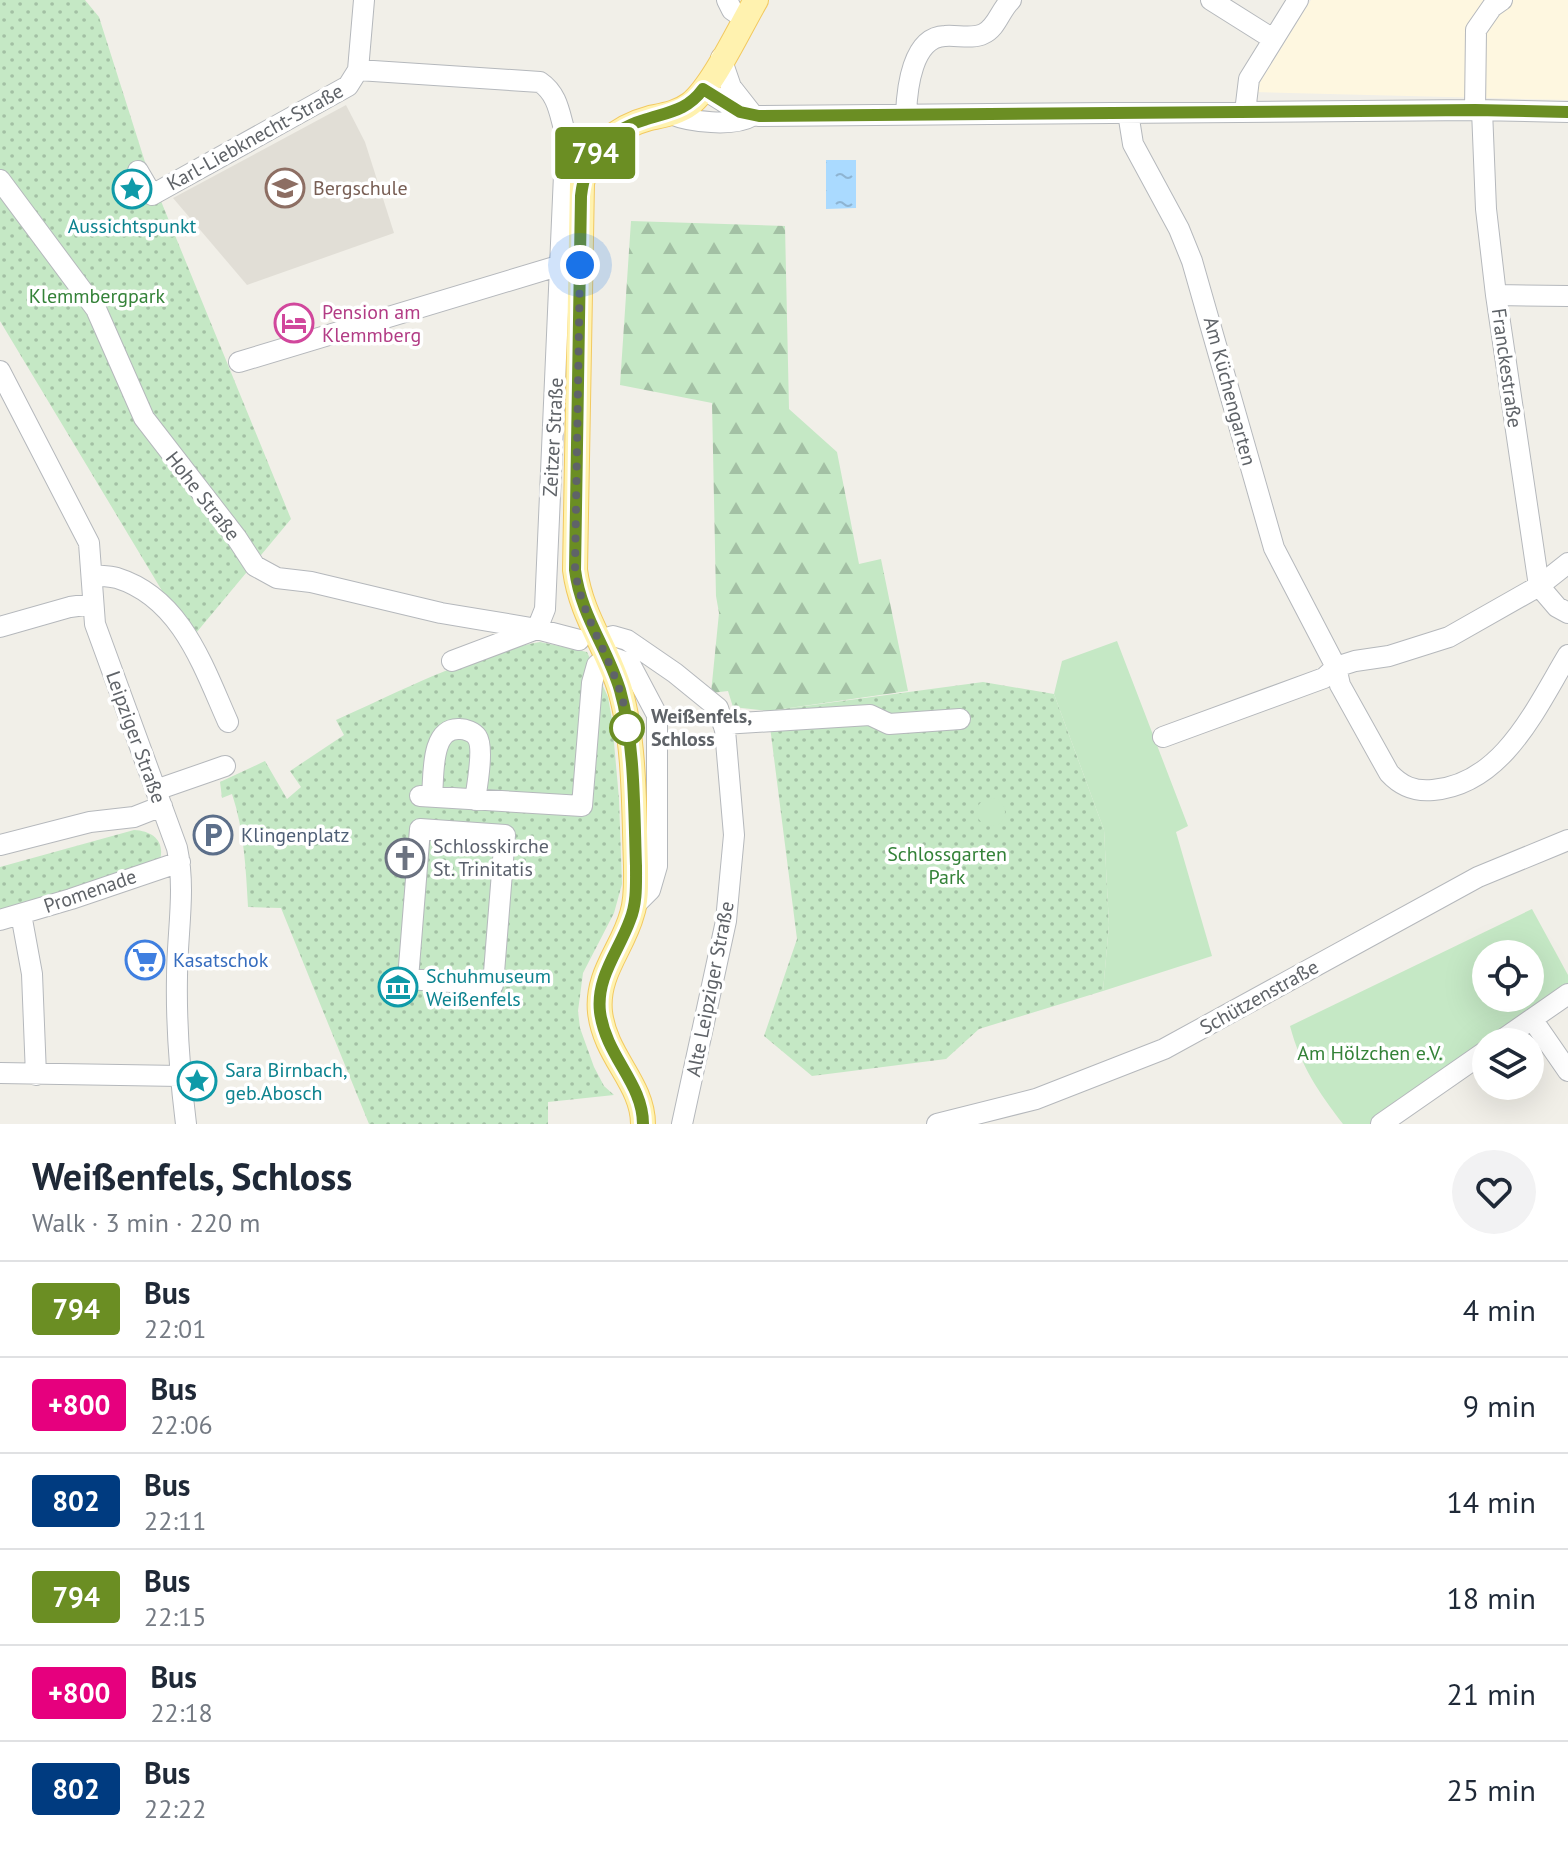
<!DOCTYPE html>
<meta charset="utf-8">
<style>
:root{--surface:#fff;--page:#f2f2f3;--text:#1f2937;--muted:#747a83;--line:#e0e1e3}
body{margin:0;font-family:"PT Sans",sans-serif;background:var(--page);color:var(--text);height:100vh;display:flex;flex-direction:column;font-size:30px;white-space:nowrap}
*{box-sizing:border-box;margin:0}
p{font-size:26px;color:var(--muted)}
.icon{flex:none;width:44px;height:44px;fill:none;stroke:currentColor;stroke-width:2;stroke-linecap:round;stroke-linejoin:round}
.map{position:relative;height:1124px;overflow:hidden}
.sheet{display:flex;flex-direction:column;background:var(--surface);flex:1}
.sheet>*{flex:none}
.badge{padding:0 16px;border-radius:6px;font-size:28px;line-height:52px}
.buttons{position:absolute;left:1472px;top:940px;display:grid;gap:16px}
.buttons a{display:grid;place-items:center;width:72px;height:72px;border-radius:50%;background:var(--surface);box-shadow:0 8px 32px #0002;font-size:40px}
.you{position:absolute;width:40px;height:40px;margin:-20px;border:6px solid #fff;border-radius:50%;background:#1a73e8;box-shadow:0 0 0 12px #1a73e833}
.map>.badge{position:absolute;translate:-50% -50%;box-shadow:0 0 0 4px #fff}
.round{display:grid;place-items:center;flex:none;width:84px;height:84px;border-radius:42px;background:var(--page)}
.head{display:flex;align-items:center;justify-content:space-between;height:136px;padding:0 32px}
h1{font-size:38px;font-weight:600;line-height:60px}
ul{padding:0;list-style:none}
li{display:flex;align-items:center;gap:24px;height:96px;padding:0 32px;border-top:2px solid var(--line)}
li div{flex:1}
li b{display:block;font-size:30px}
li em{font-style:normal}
li .badge{min-width:88px;font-weight:700;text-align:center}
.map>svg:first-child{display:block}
.commercial{fill:#fef7e0}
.education{fill:#e1ded6}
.forest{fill:url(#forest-firs)}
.park{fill:url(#park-dots)}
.garden{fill:#c5e8c5;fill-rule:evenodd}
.water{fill:url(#water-ripples)}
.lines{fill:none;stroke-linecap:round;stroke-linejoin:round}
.minor-casing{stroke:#b5b8bc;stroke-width:22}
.major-casing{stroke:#f2c960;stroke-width:26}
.minor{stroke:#fff;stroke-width:20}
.major{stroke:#fff2af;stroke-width:24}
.line-casing{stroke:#fff;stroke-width:18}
.line{stroke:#6b8e23;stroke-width:12}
.walk{stroke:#5f6368;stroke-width:8;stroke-dasharray:0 14.4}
.stop-dot{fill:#fff;stroke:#6b8e23;stroke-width:4}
.labels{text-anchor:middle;stroke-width:7;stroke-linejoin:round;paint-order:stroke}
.street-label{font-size:20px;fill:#5f6368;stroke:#fff}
.education-label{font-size:20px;fill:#785e54;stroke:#fff;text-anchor:start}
.culture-label{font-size:20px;fill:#0d838f;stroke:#fff;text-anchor:start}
.park-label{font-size:20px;fill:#348238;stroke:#fff}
.hotel-label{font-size:20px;fill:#b23c85;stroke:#fff;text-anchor:start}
.stop-label{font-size:20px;font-weight:bold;fill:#5f6368;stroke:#fff;text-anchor:start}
.service-label{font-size:20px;fill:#4e5e75;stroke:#fff;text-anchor:start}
.worship-label{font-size:20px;fill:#5b616d;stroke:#fff;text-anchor:start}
.shop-label{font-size:20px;fill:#366cbe;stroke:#fff;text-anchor:start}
</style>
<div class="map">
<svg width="1568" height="1124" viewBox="0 0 1568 1124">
<defs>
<pattern id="forest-firs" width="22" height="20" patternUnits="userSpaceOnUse" patternTransform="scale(2)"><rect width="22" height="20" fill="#c5e8c5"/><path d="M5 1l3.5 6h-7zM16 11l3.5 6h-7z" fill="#a3c0a4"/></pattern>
<pattern id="park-dots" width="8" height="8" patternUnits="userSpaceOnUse" patternTransform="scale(2)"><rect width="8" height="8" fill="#c5e8c5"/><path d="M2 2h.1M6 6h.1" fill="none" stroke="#a3c0a4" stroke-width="1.8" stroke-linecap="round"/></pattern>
<pattern id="water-ripples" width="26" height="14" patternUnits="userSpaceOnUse" patternTransform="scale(2)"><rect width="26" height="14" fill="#aadaff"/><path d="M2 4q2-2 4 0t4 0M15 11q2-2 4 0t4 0" fill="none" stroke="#8eb4d2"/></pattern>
</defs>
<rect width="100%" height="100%" fill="#f1efe8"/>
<!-- commercial -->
<path class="commercial" d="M1311,0H1568V100L1254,92Z"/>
<!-- education -->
<path class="education" d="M346,105L365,142L394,233L247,285L173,198Z"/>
<!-- forest -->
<path class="forest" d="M631,221L785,226L789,409L837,452L859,564L881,559L908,691L768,711L733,707L728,691L711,693L719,613L716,596L712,403L620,385Z"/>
<!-- park -->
<path class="park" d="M0,0H85L99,17L145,162L291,519L191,639L0,321Z
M540,642L587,652L608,697L612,720L619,799L622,884L614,913L583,973L578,1011L580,1028L594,1067L604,1086L614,1095L548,1102V1124H369L281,908L248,907C246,870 244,829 232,794L222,798L220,782L265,761L287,799L301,787L290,771L344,735L336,720C400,691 471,654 540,642Z
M983,682L1054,694L1104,830L1109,925L1103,991L979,1029L946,1059L812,1076L764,1036L797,939L768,711Z
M134,830C153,831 165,841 160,860L0,913V867Z"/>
<!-- garden -->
<path class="garden" d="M1117,641L1188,826L1176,832L1212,956L1103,991L1109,925L1104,830L1054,694L1062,661Z
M977 812a14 14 0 1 1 28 0a14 14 0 1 1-28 0Z
M1532,909L1568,975V985L1372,1124H1343C1318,1091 1301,1067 1290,1026ZM1486,954H1530V998H1486Z"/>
<!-- water -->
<path class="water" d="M826,160H856V208L826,209Z"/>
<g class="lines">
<!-- minor casing -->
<g class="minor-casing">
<path id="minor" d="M727,0L732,10L745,19
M1211,0L1273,39
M721,58L731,87L753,115
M358,70L364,0
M703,89L740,112L759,116L1475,110L1568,112
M1475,110L1476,30L1492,7L1502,0
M1482,110L1486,209L1496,295L1539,586L1557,607L1568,613
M1245,112L1249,79L1298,0
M1128,113L1133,144L1179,229L1192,261L1274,548L1336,667L1340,685L1389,773C1401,786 1414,792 1433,790C1503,784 1536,708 1568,655
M671,114C690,122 733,127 752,116
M906,114C907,89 912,37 945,36C957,35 973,39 983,34C997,28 1000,10 1011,0
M138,171L152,195L348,86L358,70L540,82C568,101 556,138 580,155
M0,180L96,309L144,418L236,537L255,566L277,578L311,582L441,613L537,629L545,609L564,175L572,148
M1496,295L1568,296
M239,362L561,265H573
M0,371L89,543L95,624L177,848C186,890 177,934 177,977C176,1026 180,1075 186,1124
M92,575C100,576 109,576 117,578C181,598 203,666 228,722
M0,627L70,607L92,604
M599,640L613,636L627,640L675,673L718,708L725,730L734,835L726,921L682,1124
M452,661L537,629L579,640
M723,724L870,715L889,724L960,719
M1163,737L1324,678L1336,667L1355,661L1389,656L1449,637L1539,586L1568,563
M156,790L225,766
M420,796L582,806L592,683L597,665L608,656L630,664L657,715V866L650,890L634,906
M432,797C434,776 430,727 460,729C465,729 474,732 477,737C484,747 477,787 475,800
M420,829L505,835L493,985L408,979Z
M0,845L90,822L134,817L162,806
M21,914L32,974L36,1075
M0,920L71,899L180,862
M1532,1019L1568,1071
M1499,1042L1568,994
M0,1073L180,1076
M937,1124L1036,1099L1164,1049L1478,877L1568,840
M1381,1124L1486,1051"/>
</g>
<!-- major casing -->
<g class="major-casing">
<path id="major" d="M643,1124C643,1083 605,1057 600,1012C596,974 623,948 632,914C637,899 636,882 636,866C634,811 635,741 620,690C607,647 581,616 575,570L582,183C590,149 616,127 650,118C664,115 678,113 690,104C713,86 740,27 756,0"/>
</g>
<!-- minor -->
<use href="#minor" class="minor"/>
<!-- major -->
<use href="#major" class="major"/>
</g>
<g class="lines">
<!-- line casing -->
<g class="line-casing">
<path id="line" d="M643,1124C643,1083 606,1057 600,1012C596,977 619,951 630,920C637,903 636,884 636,866C634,810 635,743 620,690C607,647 581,616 575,570L581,196C585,158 607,131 644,120C668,112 687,111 703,89L740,112L759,116L1475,110L1568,112"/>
</g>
<!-- line -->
<use href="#line" class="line"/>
<!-- walk -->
<path class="walk" d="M580,265L575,570C583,627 625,674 627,728"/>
</g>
<!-- icons -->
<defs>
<g id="school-ring" transform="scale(2)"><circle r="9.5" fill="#fff" stroke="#8d6e63" stroke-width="1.5"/><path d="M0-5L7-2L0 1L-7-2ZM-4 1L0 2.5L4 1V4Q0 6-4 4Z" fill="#8d6e63"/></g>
<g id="sight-ring" transform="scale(2)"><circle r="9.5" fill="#fff" stroke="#0f9aa8" stroke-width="1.5"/><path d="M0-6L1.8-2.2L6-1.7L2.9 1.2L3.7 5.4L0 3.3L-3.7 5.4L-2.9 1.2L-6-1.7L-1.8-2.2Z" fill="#0f9aa8"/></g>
<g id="hotel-ring" transform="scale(2)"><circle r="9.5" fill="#fff" stroke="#d1479c" stroke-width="1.5"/><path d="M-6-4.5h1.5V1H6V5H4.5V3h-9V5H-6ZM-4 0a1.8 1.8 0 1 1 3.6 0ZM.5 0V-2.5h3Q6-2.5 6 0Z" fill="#d1479c"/></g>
<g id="parking-ring" transform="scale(2)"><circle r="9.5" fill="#fff" stroke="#5c6f8a" stroke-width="1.5"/><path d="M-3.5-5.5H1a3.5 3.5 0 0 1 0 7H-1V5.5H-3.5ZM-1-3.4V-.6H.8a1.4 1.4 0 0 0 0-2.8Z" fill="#5c6f8a"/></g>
<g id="church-ring" transform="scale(2)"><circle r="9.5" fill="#fff" stroke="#6b7280" stroke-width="1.5"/><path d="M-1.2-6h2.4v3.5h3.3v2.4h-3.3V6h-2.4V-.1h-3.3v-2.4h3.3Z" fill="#6b7280"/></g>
<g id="supermarket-ring" transform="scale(2)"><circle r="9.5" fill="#fff" stroke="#3f7fe0" stroke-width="1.5"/><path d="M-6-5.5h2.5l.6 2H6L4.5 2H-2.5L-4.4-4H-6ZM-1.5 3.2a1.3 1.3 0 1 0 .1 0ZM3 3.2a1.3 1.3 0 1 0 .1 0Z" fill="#3f7fe0"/></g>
<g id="museum-ring" transform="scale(2)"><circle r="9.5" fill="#fff" stroke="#0f9aa8" stroke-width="1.5"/><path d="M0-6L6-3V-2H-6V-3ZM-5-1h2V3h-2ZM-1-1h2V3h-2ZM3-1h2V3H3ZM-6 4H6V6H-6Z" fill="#0f9aa8"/></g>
</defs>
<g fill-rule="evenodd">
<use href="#school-ring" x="285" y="188"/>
<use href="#sight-ring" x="132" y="189"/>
<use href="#hotel-ring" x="294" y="323"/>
<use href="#parking-ring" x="213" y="835"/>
<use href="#church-ring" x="405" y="858"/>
<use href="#supermarket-ring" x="145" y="960"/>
<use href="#museum-ring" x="398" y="987"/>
<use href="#sight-ring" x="197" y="1081"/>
</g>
<!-- markers -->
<circle class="stop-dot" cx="627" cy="728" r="16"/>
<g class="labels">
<!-- street labels -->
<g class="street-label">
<text transform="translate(255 137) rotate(-29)" y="7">Karl-Liebknecht-Straße</text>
<text transform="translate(1507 368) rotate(82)" y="7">Franckestraße</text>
<text transform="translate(1230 391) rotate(75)" y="7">Am Küchengarten</text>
<text transform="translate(553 437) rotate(-87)" y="7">Zeitzer Straße</text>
<text transform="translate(203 496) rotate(52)" y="7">Hohe Straße</text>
<text transform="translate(136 737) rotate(70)" y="7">Leipziger Straße</text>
<text transform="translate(90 891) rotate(-19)" y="7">Promenade</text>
<text transform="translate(710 989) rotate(-79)" y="7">Alte Leipziger Straße</text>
<text transform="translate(1259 997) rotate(-29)" y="7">Schützenstraße</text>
</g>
<!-- education labels -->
<g class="education-label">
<text x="313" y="195">Bergschule</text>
</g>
<!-- culture labels -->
<g class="culture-label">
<text x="132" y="233" text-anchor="middle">Aussichtspunkt</text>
<text x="426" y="983">Schuhmuseum<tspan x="426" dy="23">Weißenfels</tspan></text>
<text x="225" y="1077">Sara Birnbach,<tspan x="225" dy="23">geb.Abosch</tspan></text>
</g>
<!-- park labels -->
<g class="park-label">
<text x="97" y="303">Klemmbergpark</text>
<text x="947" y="861">Schlossgarten<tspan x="947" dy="23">Park</tspan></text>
<text x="1370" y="1060">Am Hölzchen e.V.</text>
</g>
<!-- hotel labels -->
<g class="hotel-label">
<text x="322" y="319">Pension am<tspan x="322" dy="23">Klemmberg</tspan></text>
</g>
<!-- stop labels -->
<g class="stop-label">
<text x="651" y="723">Weißenfels,<tspan x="651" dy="23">Schloss</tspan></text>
</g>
<!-- service labels -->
<g class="service-label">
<text x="241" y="842">Klingenplatz</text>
</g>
<!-- worship labels -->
<g class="worship-label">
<text x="433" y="853">Schlosskirche<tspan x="433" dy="23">St. Trinitatis</tspan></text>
</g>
<!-- shop labels -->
<g class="shop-label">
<text x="173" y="967">Kasatschok</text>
</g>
</g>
</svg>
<div class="buttons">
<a><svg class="icon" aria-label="locate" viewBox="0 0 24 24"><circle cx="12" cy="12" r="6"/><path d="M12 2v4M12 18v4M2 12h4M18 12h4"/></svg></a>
<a><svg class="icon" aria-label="layers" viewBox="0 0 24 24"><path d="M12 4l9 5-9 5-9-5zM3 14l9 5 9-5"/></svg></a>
</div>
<div class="you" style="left:580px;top:265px"></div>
<b class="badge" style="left:595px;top:153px;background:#6b8e23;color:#fff">794</b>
</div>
<section class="sheet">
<div class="head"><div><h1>Weißenfels, Schloss</h1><p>Walk · 3 min · 220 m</p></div><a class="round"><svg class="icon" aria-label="heart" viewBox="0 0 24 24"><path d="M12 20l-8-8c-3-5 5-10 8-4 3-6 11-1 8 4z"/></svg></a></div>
<ul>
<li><span class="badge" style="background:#6b8e23;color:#fff">794</span><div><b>Bus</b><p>22:01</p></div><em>4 min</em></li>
<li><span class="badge" style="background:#e6007e;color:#fff">+800</span><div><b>Bus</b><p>22:06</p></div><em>9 min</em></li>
<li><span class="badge" style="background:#003b80;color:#fff">802</span><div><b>Bus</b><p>22:11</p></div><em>14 min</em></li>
<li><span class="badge" style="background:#6b8e23;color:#fff">794</span><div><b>Bus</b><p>22:15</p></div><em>18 min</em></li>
<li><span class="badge" style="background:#e6007e;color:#fff">+800</span><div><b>Bus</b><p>22:18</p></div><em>21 min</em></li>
<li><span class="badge" style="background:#003b80;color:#fff">802</span><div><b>Bus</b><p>22:22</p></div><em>25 min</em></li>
</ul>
</section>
